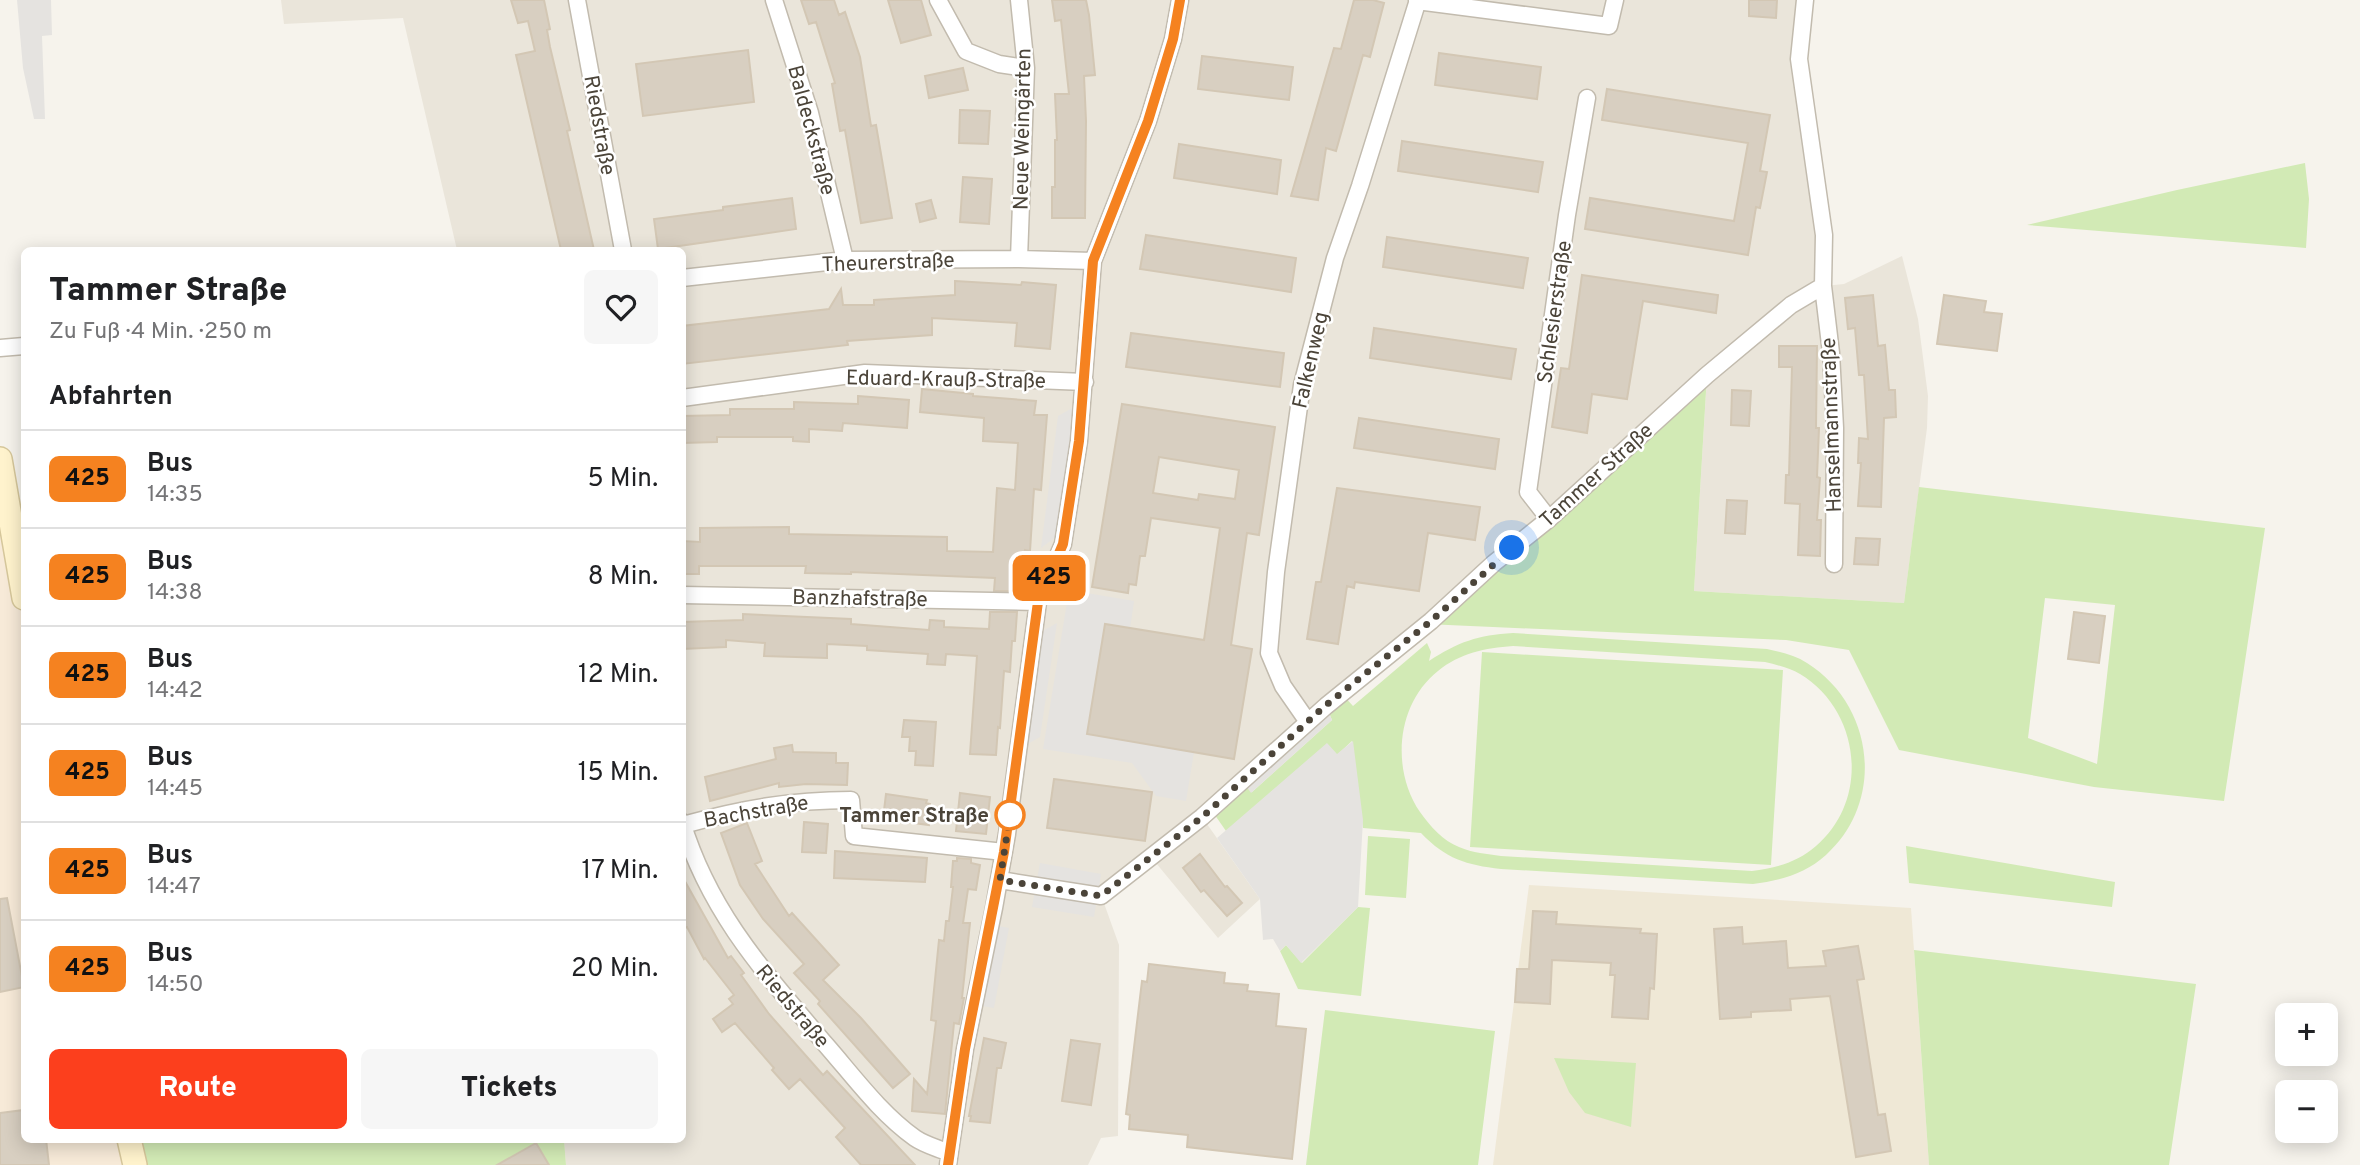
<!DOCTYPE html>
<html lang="de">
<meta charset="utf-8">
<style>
:root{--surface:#fff;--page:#f6f6f6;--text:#202124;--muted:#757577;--line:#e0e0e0;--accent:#fc3f1d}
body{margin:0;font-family:Overpass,sans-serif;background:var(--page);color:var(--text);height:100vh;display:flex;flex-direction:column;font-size:26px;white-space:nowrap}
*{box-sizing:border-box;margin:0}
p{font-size:23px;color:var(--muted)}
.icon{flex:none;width:38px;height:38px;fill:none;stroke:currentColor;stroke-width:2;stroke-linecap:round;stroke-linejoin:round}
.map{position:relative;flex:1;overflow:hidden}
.side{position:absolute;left:21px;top:247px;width:665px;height:896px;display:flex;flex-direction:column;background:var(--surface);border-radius:10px;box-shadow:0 4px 18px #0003}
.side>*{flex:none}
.badge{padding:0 14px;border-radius:10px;font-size:24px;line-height:46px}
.controls{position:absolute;left:2275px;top:1003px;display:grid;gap:14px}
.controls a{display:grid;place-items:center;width:63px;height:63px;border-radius:10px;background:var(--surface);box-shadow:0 4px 18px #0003;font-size:35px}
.you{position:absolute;width:35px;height:35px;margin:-18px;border:5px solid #fff;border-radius:50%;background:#1a73e8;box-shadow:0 0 0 10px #1a73e833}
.map>.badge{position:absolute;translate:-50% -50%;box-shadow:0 0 0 4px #fff}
h2{padding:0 28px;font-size:26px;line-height:63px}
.round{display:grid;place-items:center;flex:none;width:74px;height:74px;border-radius:10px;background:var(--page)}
.head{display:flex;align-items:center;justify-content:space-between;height:119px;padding:0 28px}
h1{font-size:33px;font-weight:800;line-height:52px}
.button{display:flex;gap:14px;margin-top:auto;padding:14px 28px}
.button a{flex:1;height:80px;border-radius:10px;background:var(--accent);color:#fff;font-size:28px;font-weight:800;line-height:80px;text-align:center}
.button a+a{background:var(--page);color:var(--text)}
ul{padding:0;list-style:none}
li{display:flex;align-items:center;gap:21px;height:98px;padding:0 28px;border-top:2px solid var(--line)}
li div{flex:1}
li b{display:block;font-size:26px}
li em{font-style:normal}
li .badge{min-width:77px;font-weight:700;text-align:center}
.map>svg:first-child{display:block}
.residential{fill:#eae5da}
.commercial{fill:#f7ead8}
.education{fill:#efe8d6}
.green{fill:#d2eab5;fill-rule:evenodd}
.parking{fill:#e5e3e0}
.building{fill:#d8cfc1;stroke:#d3c7b4;stroke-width:2;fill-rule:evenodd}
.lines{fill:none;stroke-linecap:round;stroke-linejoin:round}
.minor-casing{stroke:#c2bbae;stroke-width:19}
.secondary-casing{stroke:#d6c79b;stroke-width:26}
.minor{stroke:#fff;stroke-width:16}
.secondary{stroke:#fff3cd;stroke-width:23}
.line-casing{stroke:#fff;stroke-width:16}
.line{stroke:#f58220;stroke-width:10}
.walk{stroke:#4b4439;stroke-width:7;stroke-dasharray:0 12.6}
.stop-dot{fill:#fff;stroke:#f58220;stroke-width:3.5}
.labels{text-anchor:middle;stroke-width:5;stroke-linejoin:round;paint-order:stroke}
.street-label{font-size:21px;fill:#4b4439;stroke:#fff}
.stop-label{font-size:21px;font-weight:bold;fill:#4b4439;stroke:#fff;text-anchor:end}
</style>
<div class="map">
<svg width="2360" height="1165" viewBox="0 0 2360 1165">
<rect width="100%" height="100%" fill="#f6f3ec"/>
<!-- residential -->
<path class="residential" d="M281,0H1804L1801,44L1824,286L1844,284L1902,256L1918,319L1928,396L1927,428L1904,603L1694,591L1707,376L1202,817L1260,899L1218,938L1151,857L1101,895L1119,945L1118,1136L1101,1138L1088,1165H566L564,1139H682V250H457L403,18L284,24Z"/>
<!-- commercial -->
<path class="commercial" d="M0,506L24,598V1139H129L135,1165H0Z"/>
<!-- education -->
<path class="education" d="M1529,885L1911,908L1929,1165H1493Z"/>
<!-- green -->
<path class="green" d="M2305,163L2309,199L2306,248L2027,225L2177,190Z
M1707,375L1694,591L1904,603L1919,487L2265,528L2224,801L2094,787L1899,750L1849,650L1786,640L1426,624ZM2045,598L2115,605L2097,764L2028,738Z
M1513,633L1767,649C1780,652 1795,655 1807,663C1874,705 1886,801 1826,855C1805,874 1779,881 1753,884L1501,869C1466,865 1446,859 1421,833L1363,828L1352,741L1337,755L1327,744L1226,831L1210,808L1242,780L1252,792L1332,720L1326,706L1342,694L1353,706L1427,643L1431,652L1429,661C1458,642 1478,635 1513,633ZM1513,646L1765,662C1777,665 1790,668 1800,674C1860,710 1871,799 1816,846C1798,862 1776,868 1752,871L1501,856C1487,854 1473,853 1459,847C1443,841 1430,826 1420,812C1391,770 1396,704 1438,671C1460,653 1485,648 1513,646Z
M1482,652L1783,670L1771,865L1470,847Z
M1368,836L1410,839L1406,898L1365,895Z
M1906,846L2115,882L2112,907L1909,883Z
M1358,907L1370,908L1361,996L1298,989L1280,951L1286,945L1302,963Z
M1914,950L2196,984L2169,1165H1929Z
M1325,1010L1495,1031L1478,1165H1306Z
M1554,1058L1636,1063L1631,1127L1585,1113L1569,1092Z
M129,1139H564L566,1165H135Z"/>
<!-- parking -->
<path class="parking" d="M17,0H51L52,35L42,36L45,119H34L23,68Z
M1074,407L1057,536L1041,548L1058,416Z
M1069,590L1134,601L1130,628L1105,624L1087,734L1194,752L1186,801L1156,796L1132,763L1043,749Z
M1057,623L1040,737L1024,746L1041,632Z
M1326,706L1332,720L1251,793L1242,780Z
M1353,741L1363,820L1358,907L1301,963L1286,945L1280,951L1273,939L1263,940L1260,899L1217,838L1327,743L1337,754Z
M1040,863L1101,874L1094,917L1032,907Z
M998,926L1009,928L994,1008L983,1006Z"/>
<!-- building -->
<path class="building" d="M511,0H544L550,29L547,30L550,47L570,130L567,131L594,250H561L516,55L535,51L528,21L518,23Z
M801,0H834L839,15L845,12L860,57L871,126L876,125L892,218L861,223L845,130L840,131L832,84L835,83L816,22L809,24Z
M888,0H921L931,35L901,43Z
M1052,0H1086L1089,15L1095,75L1084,76L1086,121L1085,218H1052V187H1055V140H1057L1055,94H1069L1061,20L1055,21Z
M1354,0H1373L1384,3L1370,57L1363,55L1336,151L1326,148L1318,200L1291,196L1334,48L1341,49Z
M1749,0H1777L1776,18L1749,16Z
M748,50L754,102L643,116L636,64Z
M1439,53L1541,67L1537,99L1435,85Z
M1202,56L1293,67L1289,100L1198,89Z
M963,68L968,90L929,98L925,76Z
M1607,89L1770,115L1760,171L1767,172L1760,208L1756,207L1748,255L1585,229L1590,198L1734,221L1748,143L1602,120Z
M960,110L990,111L988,144L959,143Z
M1402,141L1543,162L1538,192L1398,171Z
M1179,144L1281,160L1277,194L1174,178Z
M963,177L992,179L989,224L960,222Z
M792,198L796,229L658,249L654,219L723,210V207Z
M931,200L936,218L920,222L916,204Z
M1146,235L1296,258L1291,292L1140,269Z
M1387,237L1528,258L1523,288L1383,267Z
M1582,275L1718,295L1716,313L1643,301L1627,399L1592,394L1587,433L1552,427L1561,368L1569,369Z
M955,281L1021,285L1022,282L1056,285L1050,349L1015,346L1017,323L932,318V335L847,341L848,345L682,364V326L829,309L841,289L843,305H874V300L955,295Z
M1873,295L1878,346L1885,345L1889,390H1895L1896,417L1884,418L1881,507L1858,506L1861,463H1858L1859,438L1868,439L1864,375H1859L1855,328L1848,329L1845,298Z
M1944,295L1986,301L1984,312L2002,314L1997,351L1937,344Z
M1374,328L1516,349L1511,379L1370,358Z
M1131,333L1284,353L1280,387L1126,367Z
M1779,346H1817L1816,428H1819L1817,477L1820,478L1817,520H1821L1820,556L1798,555L1800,504L1785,503L1786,475H1789L1792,367H1779Z
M922,389L973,394V396L1036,401L1034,415H1047L1041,490L1034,489L1030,551L1025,550L1023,584H1018V591H994L995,578L851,572V574L805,573L806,566H699V574H682V541L700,542V528L789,527V534L947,537V551L993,552L997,488L1015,490L1018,443L983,441L984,418L920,412Z
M1732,390L1751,391L1749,426L1731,425Z
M858,396L909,400L907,428L843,423L842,431L809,429V442L793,441V437H717V442L682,443V416L730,415V409H794V402L858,404Z
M1122,404L1275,427L1259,535L1247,533L1231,645L1252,649L1234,759L1087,734L1105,624L1204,640L1220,528L1151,518L1145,556H1140L1136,585L1129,584L1128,593L1092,587ZM1159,457L1239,470L1235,499L1199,494L1198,500L1153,493Z
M1359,418L1499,439L1495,469L1354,448Z
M1337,488L1480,507L1475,540L1428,533L1419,591L1355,582L1354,588L1347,586L1338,644L1307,639L1316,582H1321Z
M1727,500L1747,501L1745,534L1725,533Z
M1856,538L1880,539L1878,565L1854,564Z
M990,612H1017L1015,641H1012L1010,672L1004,671L1000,728L998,727L996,755L970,754L977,656L946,654L945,665L927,664L928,654L867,650V646L827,644V658L764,656L765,643L726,640V647L682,649V622L743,620V614L851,619V624L929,630L930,620L944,621V627L989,629Z
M2074,612L2105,616L2099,663L2068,659Z
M904,720L936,722L933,766L915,765L916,751H909L910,737H902Z
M792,745L793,752L836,753V763H848L847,785L806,784L779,787V783L710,801L705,777L776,759L774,748Z
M1054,779L1152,792L1145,841L1047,828Z
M960,793L990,797L986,834L956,831Z
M886,794L927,800L926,803L930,804L929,825L883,819Z
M804,822L828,824L826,853L802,852Z
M747,823L762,861L755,864L789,916L792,913L839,965L823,980L861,1018L910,1074L893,1088L818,1004L820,1001L794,973L804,964L763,919L740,885L721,833Z
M835,851L927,858L925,882L834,878Z
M1200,854L1225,887L1227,886L1242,903L1227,916L1204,890L1201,892L1183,868Z
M957,858L971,859V863L980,865L976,890L968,889L963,923H970L962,998H964L959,1024L954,1023L945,1114L912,1111L914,1079L927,1094L936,1021L931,1020L939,940L944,941L946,921H949L953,887H951L953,861H957Z
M682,876L728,958L731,956L744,973L741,975L769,1014L823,1075L827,1071L915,1165H861L836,1137L845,1128L800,1079L789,1089L772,1070L774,1068L735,1023L722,1032L713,1019L733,1004L729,999L734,995L705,958L704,959L687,927L682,929Z
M7,898L24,987L0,992V899Z
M1533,911L1557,912L1556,924L1641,929L1640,933L1657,934L1654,989L1650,988L1648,1019L1612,1017L1615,975H1610L1611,963L1552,960L1550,1004L1515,1002L1517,969H1529Z
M1742,927L1743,944L1786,941L1788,968L1826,966L1823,951L1858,946L1864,979L1857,980L1878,1115L1885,1114L1891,1151L1856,1157L1830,996L1790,999L1791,1010L1751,1012V1017L1720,1019L1714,929Z
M1149,964L1225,973L1224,983L1248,985L1247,991L1279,994L1276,1026L1306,1029L1292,1159L1187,1147L1188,1135L1129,1129L1130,1115L1126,1114L1142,981L1147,982Z
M984,1038L1006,1043L1001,1068H997L990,1123L970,1121L971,1116H969Z
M1071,1040L1100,1044L1091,1105L1062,1101Z
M24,1110V1139H46L49,1165H0V1113Z
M536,1143L549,1165H497Z"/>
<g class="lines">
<!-- minor casing -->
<g class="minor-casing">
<path id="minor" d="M577,0L623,250
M774,0L810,113L845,260
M938,0L966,51L999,64L1026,68
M1019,0L1026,68L1019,259
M1805,0L1799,59L1824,235L1823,286L1831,353L1835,428L1834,564
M1417,1L1609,26L1615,0
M682,278L845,260L1019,259L1093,261
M0,348L24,346
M682,398L865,373L1085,382
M1549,519L1528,492L1567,215L1587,98
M682,595L1038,602
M1308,722L1283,686L1269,653L1276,572L1302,385L1335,258L1360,186L1418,0
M682,822C710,914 766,974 826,1045C854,1077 880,1113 915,1138C925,1145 938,1148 949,1153
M683,825C741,809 791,800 851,800L854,836L1004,852
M1000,880L1101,896L1202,817L1326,706L1431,621L1494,563L1549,519L1707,375L1791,305L1823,286
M948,1165L965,1049L994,908L1007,834L1038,602L1063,544L1079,441L1093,261L1148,121L1173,39L1180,0"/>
</g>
<!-- secondary casing -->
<g class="secondary-casing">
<path id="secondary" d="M0,459L24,598
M129,1139L135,1165"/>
</g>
<!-- minor -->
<use href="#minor" class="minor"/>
<!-- secondary -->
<use href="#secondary" class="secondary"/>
</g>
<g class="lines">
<!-- line casing -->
<g class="line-casing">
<path id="line" d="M948,1165L965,1049L1004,852L1038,602L1063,544L1079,441L1093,261L1148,121L1173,39L1180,0"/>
</g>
<!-- line -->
<use href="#line" class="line"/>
<!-- walk -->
<path class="walk" d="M1010,815L1000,880L1101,896L1202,817L1325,706L1431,621L1512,548"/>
</g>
<!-- markers -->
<circle class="stop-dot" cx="1010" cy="815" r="14"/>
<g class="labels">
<!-- street labels -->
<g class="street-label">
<text transform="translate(600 125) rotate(80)" y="7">Riedstraße</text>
<text transform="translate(1022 129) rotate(-89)" y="7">Neue Weingärten</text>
<text transform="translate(812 130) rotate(75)" y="7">Baldeckstraße</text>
<text transform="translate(888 262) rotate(-2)" y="7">Theurerstraße</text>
<text transform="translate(1554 312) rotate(-82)" y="7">Schlesierstraße</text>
<text transform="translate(1310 360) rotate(-77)" y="7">Falkenweg</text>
<text transform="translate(946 379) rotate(1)" y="7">Eduard-Krauß-Straße</text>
<text transform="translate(1831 425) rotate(-92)" y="7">Hanselmannstraße</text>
<text transform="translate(1596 475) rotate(-42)" y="7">Tammer Straße</text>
<text transform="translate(860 598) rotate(1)" y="7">Banzhafstraße</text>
<text transform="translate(756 811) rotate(-10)" y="7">Bachstraße</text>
<text transform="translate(793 1006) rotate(50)" y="7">Riedstraße</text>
</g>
<!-- stop labels -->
<g class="stop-label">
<text x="989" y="822">Tammer Straße</text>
</g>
</g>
</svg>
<div class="controls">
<a>+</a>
<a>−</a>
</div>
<div class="you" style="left:1512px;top:548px"></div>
<b class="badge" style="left:1049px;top:578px;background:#f58220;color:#111">425</b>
<section class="side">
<div class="head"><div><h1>Tammer Straße</h1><p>Zu Fuß · 4 Min. · 250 m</p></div><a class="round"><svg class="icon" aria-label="heart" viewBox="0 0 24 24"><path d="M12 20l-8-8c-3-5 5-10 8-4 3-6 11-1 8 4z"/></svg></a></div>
<h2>Abfahrten</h2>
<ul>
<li><span class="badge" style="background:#f58220;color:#111">425</span><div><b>Bus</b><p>14:35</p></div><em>5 Min.</em></li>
<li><span class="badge" style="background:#f58220;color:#111">425</span><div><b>Bus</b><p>14:38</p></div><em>8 Min.</em></li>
<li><span class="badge" style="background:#f58220;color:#111">425</span><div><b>Bus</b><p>14:42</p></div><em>12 Min.</em></li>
<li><span class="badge" style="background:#f58220;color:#111">425</span><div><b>Bus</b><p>14:45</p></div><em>15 Min.</em></li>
<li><span class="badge" style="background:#f58220;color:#111">425</span><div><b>Bus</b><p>14:47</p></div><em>17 Min.</em></li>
<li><span class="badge" style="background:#f58220;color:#111">425</span><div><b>Bus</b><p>14:50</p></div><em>20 Min.</em></li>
</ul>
<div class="button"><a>Route</a><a>Tickets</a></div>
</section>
</div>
